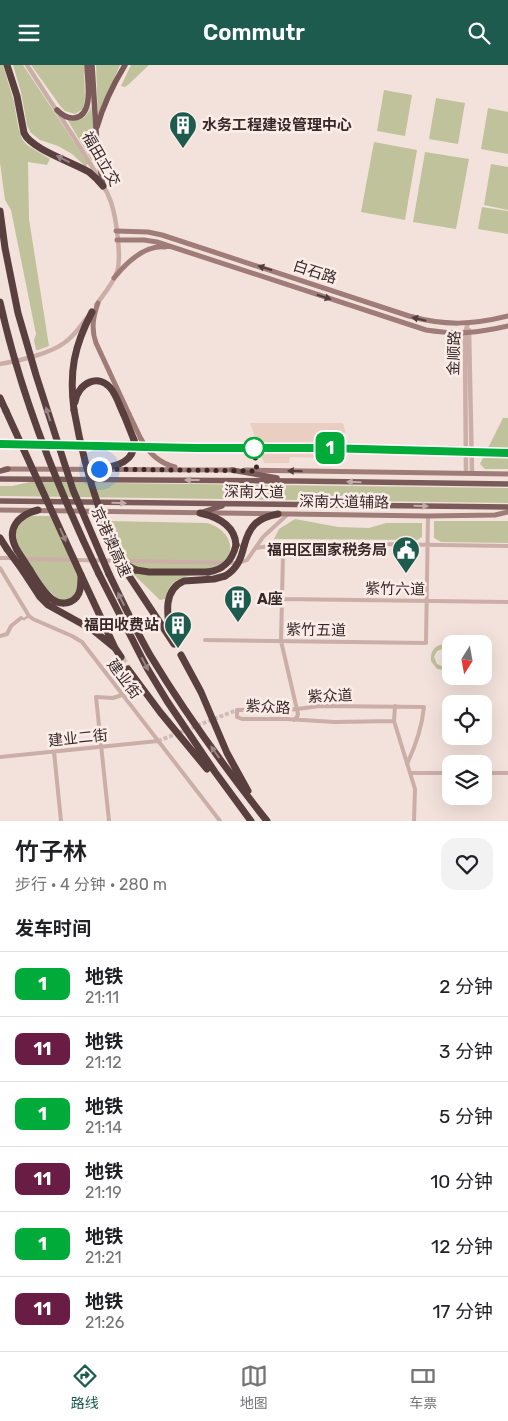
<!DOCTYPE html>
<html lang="zh">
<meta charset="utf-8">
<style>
:root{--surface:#fff;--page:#f2f2f2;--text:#202124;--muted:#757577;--line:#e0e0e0;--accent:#1c5b4e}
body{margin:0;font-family:Rubik,"Noto Sans SC",sans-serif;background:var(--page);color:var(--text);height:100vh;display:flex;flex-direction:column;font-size:19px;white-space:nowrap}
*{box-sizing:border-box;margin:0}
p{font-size:16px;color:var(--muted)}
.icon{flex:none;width:28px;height:28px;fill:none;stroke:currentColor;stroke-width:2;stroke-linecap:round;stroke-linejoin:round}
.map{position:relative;height:756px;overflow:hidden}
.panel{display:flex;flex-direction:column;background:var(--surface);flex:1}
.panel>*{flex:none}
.badge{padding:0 10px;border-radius:8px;font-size:18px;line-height:32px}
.needle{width:32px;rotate:191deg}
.buttons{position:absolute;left:442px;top:570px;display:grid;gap:10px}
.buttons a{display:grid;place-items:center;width:50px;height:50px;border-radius:10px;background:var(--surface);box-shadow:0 5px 20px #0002;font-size:25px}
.you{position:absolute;width:25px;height:25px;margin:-12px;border:4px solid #fff;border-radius:50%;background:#1a73e8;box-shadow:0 0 0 8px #1a73e833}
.map>.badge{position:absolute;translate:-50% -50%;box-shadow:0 0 0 2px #fff}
h2{padding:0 15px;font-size:19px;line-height:45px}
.round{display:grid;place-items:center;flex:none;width:52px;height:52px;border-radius:15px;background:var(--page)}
.head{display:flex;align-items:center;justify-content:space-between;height:85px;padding:0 15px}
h1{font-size:24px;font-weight:600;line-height:38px}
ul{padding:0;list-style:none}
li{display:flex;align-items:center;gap:15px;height:65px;padding:0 15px;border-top:1px solid var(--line)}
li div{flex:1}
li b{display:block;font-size:19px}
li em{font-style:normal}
li .badge{min-width:55px;font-weight:700;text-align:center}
header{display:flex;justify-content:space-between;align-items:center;height:65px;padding:0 15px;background:var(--accent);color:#fff;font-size:22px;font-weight:600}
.menu{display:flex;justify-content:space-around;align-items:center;height:70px;border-top:1px solid var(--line);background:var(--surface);font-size:14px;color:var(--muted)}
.menu a{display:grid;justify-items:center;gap:2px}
.menu .current{color:var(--accent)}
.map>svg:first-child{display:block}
.green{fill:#c0c29b;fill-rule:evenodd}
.plaza{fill:#ebcec2}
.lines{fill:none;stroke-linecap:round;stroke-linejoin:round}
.minor-tunnel{stroke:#cebdb8;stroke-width:4;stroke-dasharray:4 2;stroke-linecap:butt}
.motorway-tunnel{stroke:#cebdb8;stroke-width:7;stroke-dasharray:7 3.5;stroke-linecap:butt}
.pedestrian{stroke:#cbaea7;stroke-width:2.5}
.minor{stroke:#cbaea7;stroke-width:4}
.tertiary{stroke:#cbaea7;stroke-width:4.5}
.secondary{stroke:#9f7c78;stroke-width:5}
.primary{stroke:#7a5b59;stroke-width:5.5}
.motorway{stroke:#59403f;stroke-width:7}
.secondary-bridge{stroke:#9f7c78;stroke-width:5}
.motorway-bridge{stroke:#59403f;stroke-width:7}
.oneway{fill:#998583}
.oneway2{fill:#523e3c}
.oneway3{fill:#c0aba8}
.line-casing{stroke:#fff;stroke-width:11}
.line{stroke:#00ab39;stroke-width:8}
.walk{stroke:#382928;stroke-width:5;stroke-dasharray:0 9}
.stop-dot{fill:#fff;stroke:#00ab39;stroke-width:2.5}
.labels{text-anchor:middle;stroke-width:5;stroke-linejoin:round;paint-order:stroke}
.poi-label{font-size:15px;font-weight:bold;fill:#382928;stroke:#faede8;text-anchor:start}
.street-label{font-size:15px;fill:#382928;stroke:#faede8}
</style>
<header><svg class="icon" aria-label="menu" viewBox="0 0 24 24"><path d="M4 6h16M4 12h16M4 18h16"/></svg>Commutr<svg class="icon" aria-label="search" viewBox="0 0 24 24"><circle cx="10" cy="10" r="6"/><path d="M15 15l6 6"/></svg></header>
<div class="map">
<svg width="508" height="756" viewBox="0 0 508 756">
<rect width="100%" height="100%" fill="#f3e2dc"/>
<!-- green -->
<path class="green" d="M0,0H3L14,37L18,61L22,74L27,80L50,94L47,100L28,97L29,154L49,281L38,285H36L34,275L36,269L11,145L5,135L0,98Z
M13,0H23L88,98L86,102L72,89L58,81L40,75L30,67L27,60L21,27Z
M31,0H84L85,35L83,44L75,49L65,46L61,42Z
M96,0H120L98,50Z
M131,0H149L129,19L125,22L121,21Z
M384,25L412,30L405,71L377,66Z
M436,33L465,38L458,79L429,74Z
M91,41L97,97L93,98L67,54C80,58 87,53 91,41Z
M488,43L508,47V89L481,84Z
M374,77L417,85L405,155L361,147Z
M425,87L469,94L456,164L413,157Z
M491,99L508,102V145L484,140Z
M482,142L508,146V169L478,164Z
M503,353H508V404H485L480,399Z
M30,417L508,423V438L0,431V421H12Z
M31,451H50L79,511V523L74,531L67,535L58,534L44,521L16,477L15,465L21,454Z
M295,454L338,462L369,463L386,458H422V472L417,475L274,474L279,464Z
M108,456L207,458C230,464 241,489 216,502C205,507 157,505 143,503C137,502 130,499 126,495C116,485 113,468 108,456Z
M434,456H508V478L441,477L434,473Z
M131,507L141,509L195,510C177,513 170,516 165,534L160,535Z
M444,579H451V606L437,604L431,596C430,586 435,580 444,579ZM445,583V602H444L437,599L434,592L437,586Z
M448,608H451V611H466V617H448Z"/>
<!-- plaza -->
<path class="plaza" d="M250,358H343L346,368H319L325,393L290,392L289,398H264Z"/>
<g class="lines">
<!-- minor-tunnel -->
<path class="minor-tunnel" d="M158,676L237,645"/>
<!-- motorway-tunnel -->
<path class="motorway-tunnel" d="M121,592L128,604"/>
<!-- pedestrian -->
<path class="pedestrian" d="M21,553L24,554L29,551"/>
<!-- minor -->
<path class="minor" d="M284,479L283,489L281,576L298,649L297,652L294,655
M256,483L289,478H305L508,481
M0,493H13
M22,494L239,498L247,495L263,472L288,449
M0,503L29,551L33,554L72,571L82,577L220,756
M282,534L508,537
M0,571L7,569L11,561L21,553
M205,575L426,578L428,451
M395,641L394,656L415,724L414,756
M394,656L335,657L286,654H242L237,652V645L297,644L320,641L424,642C422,662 416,680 407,699
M54,687L61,756
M0,692L158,676
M410,708H451
M484,708H508
M109,756L96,632L113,633L122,630"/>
<!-- tertiary -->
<path class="tertiary" d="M27,0L75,74L99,113
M96,240C103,230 113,219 117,207C122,192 116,152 111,137C109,131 106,125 102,119
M469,265L472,408
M0,299C19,296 49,289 64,278C73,272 79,263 86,254
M466,408L465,277V268L468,258"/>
<!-- secondary -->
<path class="secondary" d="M116,166L148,167L162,170L409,251C445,261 472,260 508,251
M117,175H144L157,177L426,265C457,270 478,268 508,261
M114,213C126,198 145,180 165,182
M98,238C93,252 91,264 96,278L129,349
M141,374C149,389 159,398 175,402
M5,404L234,405
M245,405L508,409
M0,445L428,451L495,450L508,447"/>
<!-- primary -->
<path class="primary" d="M92,0L97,81L103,121
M57,45C62,50 67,54 74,53C95,51 87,14 87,0
M97,62C103,41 114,18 125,0
M232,405L277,413
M0,406L8,404
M0,414L296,416L508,419
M0,436L508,442
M200,448L222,441"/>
<!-- motorway -->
<path class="motorway" d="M7,0L17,31L24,68C31,84 72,97 89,107C94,111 99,116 103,121
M0,333L6,346
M75,337C78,318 99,307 112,325C117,332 120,342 124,350
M74,345C69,307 74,281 92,247
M99,404C117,401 136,397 134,375
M200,448C218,452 235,460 236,480
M0,473L7,484
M244,481C250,460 257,453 278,449
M17,485C5,464 18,450 38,445
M30,505C36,515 43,527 52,534C61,541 74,539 79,528C81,523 81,518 81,512
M136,505L149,507H208
M23,506L40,532L48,540L93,565L115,583
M127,508L174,579
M99,509L147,603L167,636L215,707L251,756
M109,509C122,536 135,564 150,590C185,648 225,703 267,756
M81,510L115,583L121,592
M171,574C168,554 161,525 184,516L214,514L225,511
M181,590L201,627L227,688L248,726
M128,604L160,647L207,704"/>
<!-- secondary-bridge -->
<path class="secondary-bridge" d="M129,349L141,374"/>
<!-- motorway-bridge -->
<path class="motorway-bridge" d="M0,146L5,183L18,248L36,310L73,425L109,509
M0,237C21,332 57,422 99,509
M74,345C84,401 100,457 127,508
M6,346L81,510
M124,350L134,375
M7,484L23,506
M17,485L30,505
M124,499L136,505
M208,507C224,505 232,496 236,480
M225,511C237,504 241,494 244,481"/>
</g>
<!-- one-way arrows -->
<defs><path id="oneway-solid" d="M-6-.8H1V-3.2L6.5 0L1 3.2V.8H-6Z" transform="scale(1.25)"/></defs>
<g class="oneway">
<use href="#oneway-solid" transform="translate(63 94) rotate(-153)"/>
<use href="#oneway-solid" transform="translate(48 349) rotate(-108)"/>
<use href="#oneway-solid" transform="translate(63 470) rotate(66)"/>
<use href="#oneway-solid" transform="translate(121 534) rotate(-116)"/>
<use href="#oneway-solid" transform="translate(145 599) rotate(62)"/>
<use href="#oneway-solid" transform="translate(215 687) rotate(-125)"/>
</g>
<g class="oneway2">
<use href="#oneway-solid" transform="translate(265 203) rotate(-162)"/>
<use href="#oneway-solid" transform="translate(324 232) rotate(18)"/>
<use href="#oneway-solid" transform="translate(419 254) rotate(-167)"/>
<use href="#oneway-solid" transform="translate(295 406) rotate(-179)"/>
</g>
<g class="oneway3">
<use href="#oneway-solid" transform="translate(192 415) rotate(-180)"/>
<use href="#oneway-solid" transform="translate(354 417) rotate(-179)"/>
<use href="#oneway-solid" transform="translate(119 438) rotate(1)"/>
<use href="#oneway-solid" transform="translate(421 441) rotate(1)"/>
</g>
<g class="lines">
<!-- line casing -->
<g class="line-casing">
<path id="line" d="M0,379L196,383H325L508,388"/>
</g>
<!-- line -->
<use href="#line" class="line"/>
<!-- walk -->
<path class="walk" d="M99,404L257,406L254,383"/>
</g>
<!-- icons -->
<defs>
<g id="building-pin" transform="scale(1.4375)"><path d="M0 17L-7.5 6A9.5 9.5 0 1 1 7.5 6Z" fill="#1c5b4e" stroke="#faede8"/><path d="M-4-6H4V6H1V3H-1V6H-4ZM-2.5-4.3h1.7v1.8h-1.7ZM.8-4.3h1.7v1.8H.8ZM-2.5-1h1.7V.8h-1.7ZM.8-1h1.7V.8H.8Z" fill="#fff"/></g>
<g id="civic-pin" transform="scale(1.4375)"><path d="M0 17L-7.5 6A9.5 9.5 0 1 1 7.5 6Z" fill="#1c5b4e" stroke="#faede8"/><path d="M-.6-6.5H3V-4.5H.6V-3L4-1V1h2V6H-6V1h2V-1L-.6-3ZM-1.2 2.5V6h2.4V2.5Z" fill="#fff"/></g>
</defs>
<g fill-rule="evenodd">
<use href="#building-pin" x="183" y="60"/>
<use href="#civic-pin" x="406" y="485"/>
<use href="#building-pin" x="238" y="534"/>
<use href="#building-pin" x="178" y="560"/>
</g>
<!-- markers -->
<circle class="stop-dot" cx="254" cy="383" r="10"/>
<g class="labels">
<!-- poi labels -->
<g class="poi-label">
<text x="202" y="65">水务工程建设管理中心</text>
<text x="387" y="490" text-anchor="end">福田区国家税务局</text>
<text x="257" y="539">A座</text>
<text x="159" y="565" text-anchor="end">福田收费站</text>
</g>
<!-- street labels -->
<g class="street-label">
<text transform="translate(101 94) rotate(60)" y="5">福田立交</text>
<text transform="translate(315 207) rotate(18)" y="5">白石路</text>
<text transform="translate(454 288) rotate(-88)" y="5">金顺路</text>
<text transform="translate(254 427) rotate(1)" y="5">深南大道</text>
<text transform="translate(344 437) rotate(1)" y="5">深南大道辅路</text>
<text transform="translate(111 477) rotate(66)" y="5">京港澳高速</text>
<text transform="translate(395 524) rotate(1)" y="5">紫竹六道</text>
<text transform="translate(316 565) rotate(1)" y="5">紫竹五道</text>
<text transform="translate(124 614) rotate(53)" y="5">建业街</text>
<text transform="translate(330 631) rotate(-2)" y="5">紫众道</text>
<text transform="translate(268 642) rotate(3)" y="5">紫众路</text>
<text transform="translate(78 673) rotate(-6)" y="5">建业二街</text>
</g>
</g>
</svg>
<div class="buttons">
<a><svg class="needle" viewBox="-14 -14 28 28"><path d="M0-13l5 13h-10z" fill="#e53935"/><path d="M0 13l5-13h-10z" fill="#757577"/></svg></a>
<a><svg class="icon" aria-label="locate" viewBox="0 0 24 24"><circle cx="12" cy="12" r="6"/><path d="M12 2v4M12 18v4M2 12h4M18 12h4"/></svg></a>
<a><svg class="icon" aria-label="layers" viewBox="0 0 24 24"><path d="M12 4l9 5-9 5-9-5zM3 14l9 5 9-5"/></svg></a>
</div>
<div class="you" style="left:99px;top:404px"></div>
<b class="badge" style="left:330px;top:383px;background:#00ab39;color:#fff">1</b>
</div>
<section class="panel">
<div class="head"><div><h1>竹子林</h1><p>步行 · 4 分钟 · 280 m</p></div><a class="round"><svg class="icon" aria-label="heart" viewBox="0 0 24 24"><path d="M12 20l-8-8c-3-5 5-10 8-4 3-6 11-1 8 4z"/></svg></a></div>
<h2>发车时间</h2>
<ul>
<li><span class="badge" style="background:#00ab39;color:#fff">1</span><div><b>地铁</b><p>21:11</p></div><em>2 分钟</em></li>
<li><span class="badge" style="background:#6a1d44;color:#fff">11</span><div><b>地铁</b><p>21:12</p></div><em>3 分钟</em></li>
<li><span class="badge" style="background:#00ab39;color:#fff">1</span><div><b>地铁</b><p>21:14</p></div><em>5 分钟</em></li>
<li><span class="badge" style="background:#6a1d44;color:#fff">11</span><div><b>地铁</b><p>21:19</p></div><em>10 分钟</em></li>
<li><span class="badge" style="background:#00ab39;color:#fff">1</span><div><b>地铁</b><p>21:21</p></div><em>12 分钟</em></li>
<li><span class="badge" style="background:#6a1d44;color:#fff">11</span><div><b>地铁</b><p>21:26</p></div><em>17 分钟</em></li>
</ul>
</section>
<nav class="menu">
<a class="current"><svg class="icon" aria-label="directions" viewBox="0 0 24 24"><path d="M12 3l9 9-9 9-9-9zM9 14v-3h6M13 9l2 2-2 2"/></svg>路线</a>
<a><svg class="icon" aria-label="map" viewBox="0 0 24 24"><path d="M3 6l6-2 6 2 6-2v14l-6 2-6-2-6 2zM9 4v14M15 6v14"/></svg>地图</a>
<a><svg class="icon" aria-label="tickets" viewBox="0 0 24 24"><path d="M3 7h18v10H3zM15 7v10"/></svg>车票</a>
</nav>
